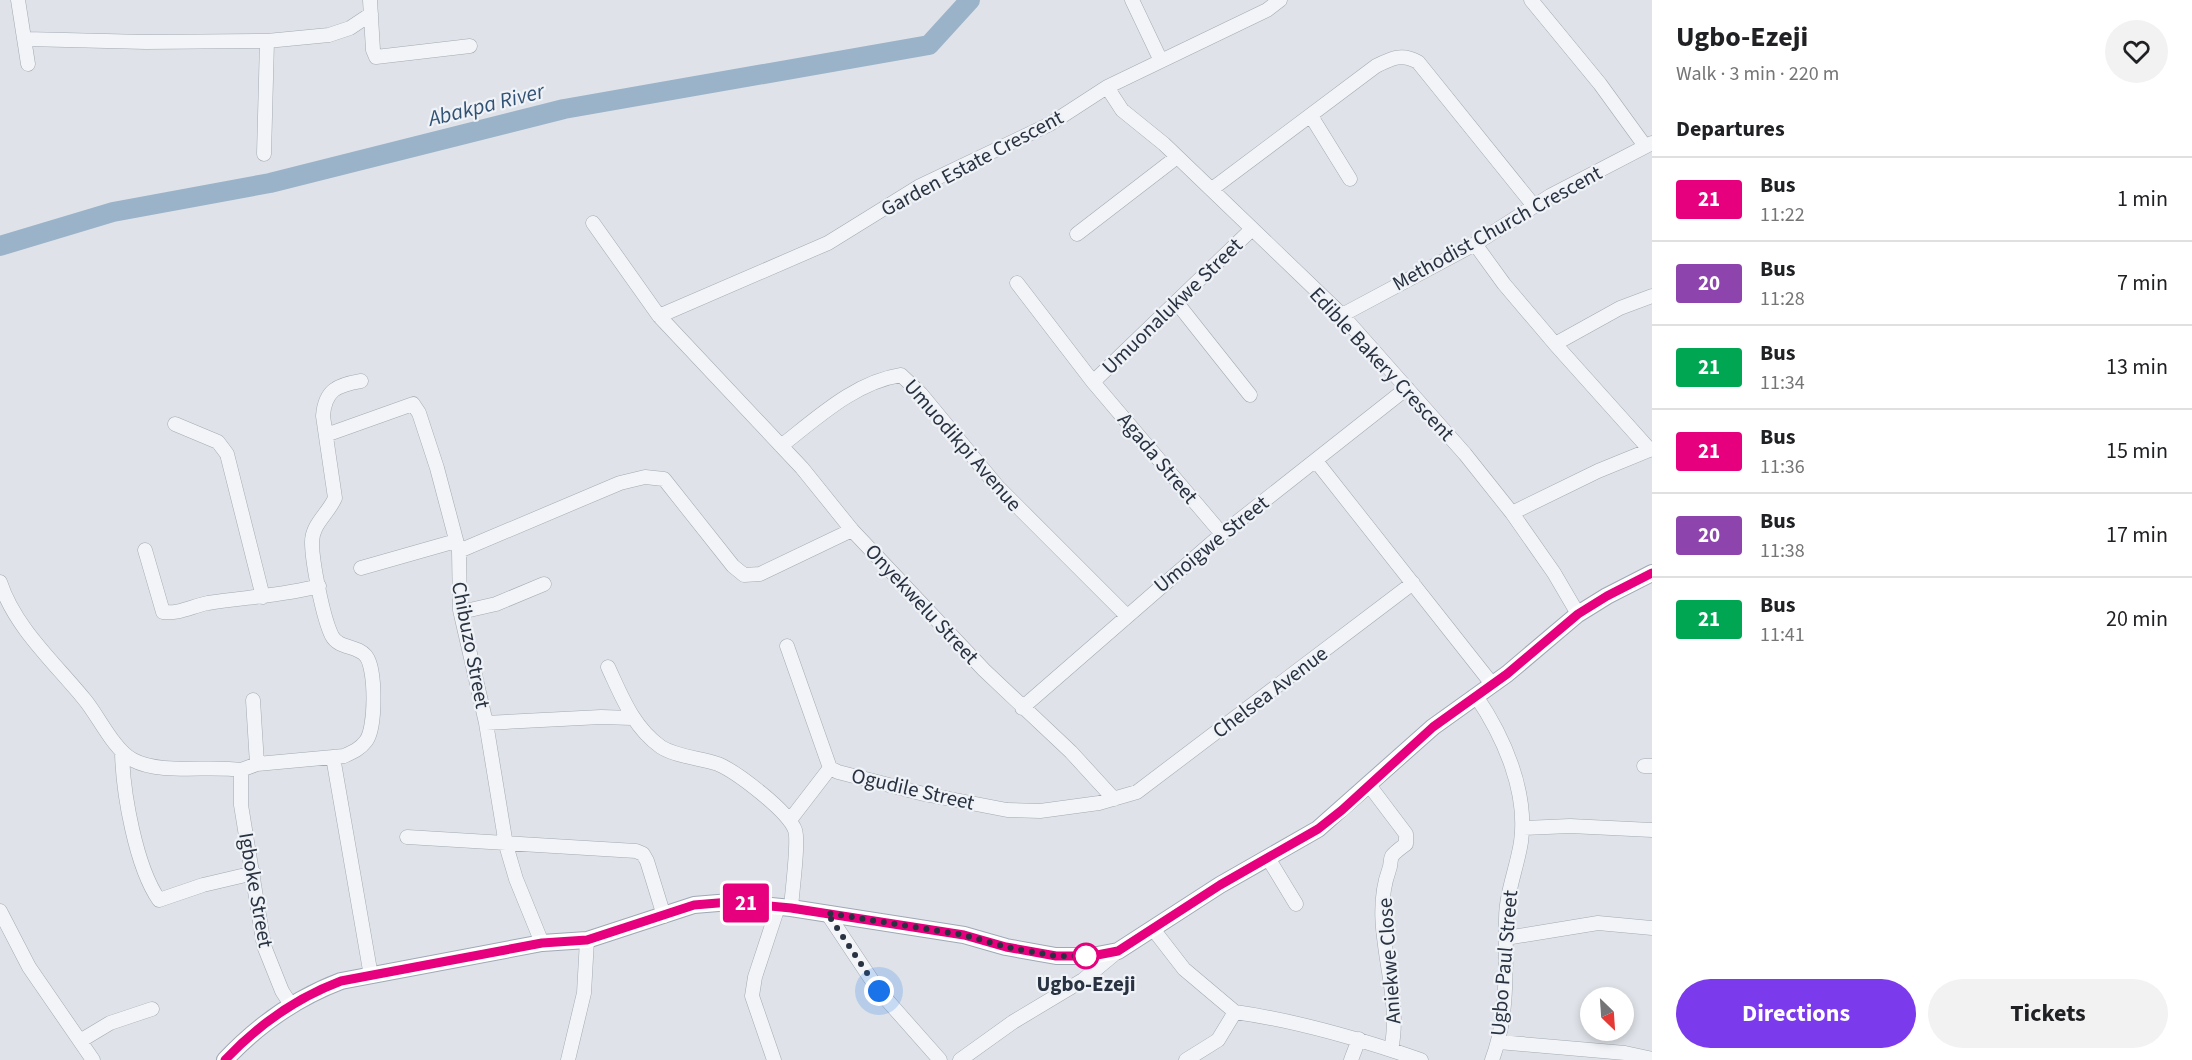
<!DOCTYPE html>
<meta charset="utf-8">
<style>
:root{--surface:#fff;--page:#f2f2f2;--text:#202124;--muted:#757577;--line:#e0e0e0;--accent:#7c3aed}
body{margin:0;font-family:"Source Sans 3",sans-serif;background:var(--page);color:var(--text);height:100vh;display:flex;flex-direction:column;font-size:22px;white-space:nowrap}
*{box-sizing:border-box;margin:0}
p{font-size:20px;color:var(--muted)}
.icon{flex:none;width:33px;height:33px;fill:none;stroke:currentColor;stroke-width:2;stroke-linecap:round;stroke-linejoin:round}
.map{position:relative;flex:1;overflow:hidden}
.sheet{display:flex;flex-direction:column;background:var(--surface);width:540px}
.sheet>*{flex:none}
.badge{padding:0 12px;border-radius:4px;font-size:21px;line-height:39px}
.needle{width:39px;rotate:155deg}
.controls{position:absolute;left:1580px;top:987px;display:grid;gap:12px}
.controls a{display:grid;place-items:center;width:54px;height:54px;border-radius:50%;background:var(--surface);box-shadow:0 3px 9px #0003;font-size:30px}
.you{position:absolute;width:30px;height:30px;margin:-15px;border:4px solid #fff;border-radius:50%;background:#1a73e8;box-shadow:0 0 0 9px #1a73e833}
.map>.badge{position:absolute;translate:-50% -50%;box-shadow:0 0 0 3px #fff}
h2{padding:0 24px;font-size:22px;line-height:54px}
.round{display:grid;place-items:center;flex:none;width:63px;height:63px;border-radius:32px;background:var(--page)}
.summary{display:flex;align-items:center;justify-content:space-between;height:102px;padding:0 24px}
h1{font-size:28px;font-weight:700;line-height:45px}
.cta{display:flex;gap:12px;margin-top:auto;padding:12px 24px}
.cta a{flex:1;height:69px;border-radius:36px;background:var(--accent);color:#fff;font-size:24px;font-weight:700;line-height:69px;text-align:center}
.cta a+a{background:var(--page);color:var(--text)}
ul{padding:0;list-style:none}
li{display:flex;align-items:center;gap:18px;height:84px;padding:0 24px;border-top:2px solid var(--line)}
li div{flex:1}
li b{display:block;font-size:22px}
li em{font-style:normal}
li .badge{min-width:66px;font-weight:700;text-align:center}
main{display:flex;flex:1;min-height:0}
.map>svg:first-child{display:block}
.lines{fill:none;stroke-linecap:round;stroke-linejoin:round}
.river{stroke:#9ab3c9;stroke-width:20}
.minor-casing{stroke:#a4aab3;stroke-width:15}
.major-casing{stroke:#9fa8b5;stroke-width:18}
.minor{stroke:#f2f4f7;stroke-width:14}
.major{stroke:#fff;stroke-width:16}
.line-casing{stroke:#fff;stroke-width:14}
.line{stroke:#e6007e;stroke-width:9}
.walk{stroke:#283240;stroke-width:6;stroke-dasharray:0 10.8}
.stop-dot{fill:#fff;stroke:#e6007e;stroke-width:3}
.labels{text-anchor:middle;stroke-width:4.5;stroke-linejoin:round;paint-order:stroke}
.street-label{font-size:21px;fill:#283240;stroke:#eff2f6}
.stop-label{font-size:21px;font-weight:bold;fill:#283240;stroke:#eff2f6}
.water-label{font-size:22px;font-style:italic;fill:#325274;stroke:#eff2f6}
</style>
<main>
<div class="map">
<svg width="1652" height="1060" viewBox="0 0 1652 1060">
<rect width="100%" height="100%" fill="#dfe3e9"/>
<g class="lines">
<!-- river -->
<path class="river" d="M0,246L113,212L270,183L564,109L929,45L970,0"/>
<!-- minor casing -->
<g class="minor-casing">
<path id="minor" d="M18,0L28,64
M370,0L373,50L376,57L470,46
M1132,0L1161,61
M1531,0L1600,84L1645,146
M26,39L146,42L267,41L329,35L350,28L371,14
M1107,87L1122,110L1164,144L1342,315L1465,454L1512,513L1554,573L1578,614
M1311,116L1350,179
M264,154L267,41
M1212,189L1376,66C1392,58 1402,53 1418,62L1534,206
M593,223L659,316L802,468L852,530L984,670L1071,752L1114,799
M1077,234L1177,157
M1475,244L1504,284L1555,344L1650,450
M1017,283L1093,382L1222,534
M1177,303L1250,395
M1342,315L1475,244L1550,196L1652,143
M659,316L828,243L920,186L1050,124L1107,87L1267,10L1280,0
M1555,344L1620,308L1652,296
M1093,382L1251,230
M175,424L218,442L227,454L263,597
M326,435L413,404L419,413L437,468L459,551L460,610L486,723L506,845L516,879L542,943
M781,446C817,418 855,382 901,375L921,394L997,486L1126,615
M1316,461L1492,684
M1512,513L1598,471L1652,449
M145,550L163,612C180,614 192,606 208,603C245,597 282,596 319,586
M459,551L620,483L645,477L664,479L733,566L744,575L760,574L852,530
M361,568L456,541
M0,582C15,628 55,663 85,700C99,717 114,750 133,760C161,775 209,765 241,770
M461,612L496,604L544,584
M787,646L830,768L838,772L924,794L1007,810L1040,811L1099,803L1137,792L1413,583
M608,667C622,697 633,727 661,747C677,757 701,758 718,764C737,772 788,811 795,830C799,841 792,892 791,908
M1476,696C1504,737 1528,792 1521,842C1517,868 1506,893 1506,919C1505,966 1509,1015 1492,1060
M253,700L257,764
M1022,708L1222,534L1407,388
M486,723L601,717L632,718
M122,753C123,794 136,867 159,900L203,885L254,873
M333,757L371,976
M1644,766H1652
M241,770L257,764L344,756C353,752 360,749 366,741C376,728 376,669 366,656C357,645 339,649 332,636C323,618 312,562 312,542C312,524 328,514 335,498L323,416C325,390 337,385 361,381
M241,770V805L264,946L282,991L291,1005
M1369,785L1406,834V844C1402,847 1395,852 1392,856C1390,860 1391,866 1389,870C1368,928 1404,990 1391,1050
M790,820L830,768
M1522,828L1570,826L1652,830
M407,837L636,851L643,854L647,861L664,916
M1268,858L1296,904
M0,911L29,967L93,1060
M827,913L879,991L940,1060
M1153,929L1184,969L1235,1012L1218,1040L1186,1060
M1506,938L1598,923L1652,928
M1235,1012C1299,1021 1360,1039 1421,1060
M80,1041L110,1023L152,1009
M1499,1042L1625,1053L1652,1059
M568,1060L584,993L587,940
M774,1060L752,996L755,977L778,907
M960,1060L1013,1022L1083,980L1118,951
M1351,1060L1359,1039"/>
</g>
<!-- major casing -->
<g class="major-casing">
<path id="major" d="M225,1060C258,1025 296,998 341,981L542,943L587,940L694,905L730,902L791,908L964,935L1006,947L1056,956H1092L1118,951L1220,885L1318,829L1433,727L1507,674L1578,614L1607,596L1652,573"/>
</g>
<!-- minor -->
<use href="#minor" class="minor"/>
<!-- major -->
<use href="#major" class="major"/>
</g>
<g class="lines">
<!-- line casing -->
<g class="line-casing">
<path id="line" d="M225,1060C258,1025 296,998 341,981L542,943L587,940L694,905L730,902L791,908L964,935L1006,947L1056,956H1092L1118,951L1220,885L1318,829L1342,810L1433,727L1507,674L1578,614L1607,596L1652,573"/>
</g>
<!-- line -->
<use href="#line" class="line"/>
<!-- walk -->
<path class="walk" d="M879,991L827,913L964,935L1006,947L1056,956H1092H1086"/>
</g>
<!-- markers -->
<circle class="stop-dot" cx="1086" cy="956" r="12"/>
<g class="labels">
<!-- street labels -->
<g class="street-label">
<text transform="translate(972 163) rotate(-28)" y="7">Garden Estate Crescent</text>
<text transform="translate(1497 228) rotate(-29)" y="7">Methodist Church Crescent</text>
<text transform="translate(1172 306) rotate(-44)" y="7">Umuonalukwe Street</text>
<text transform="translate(1382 364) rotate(47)" y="7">Edible Bakery Crescent</text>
<text transform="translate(963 445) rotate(49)" y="7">Umuodikpi Avenue</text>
<text transform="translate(1158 458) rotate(50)" y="7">Agada Street</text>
<text transform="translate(1211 544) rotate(-39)" y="7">Umoigwe Street</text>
<text transform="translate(922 604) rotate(47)" y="7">Onyekwelu Street</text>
<text transform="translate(471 645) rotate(79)" y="7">Chibuzo Street</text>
<text transform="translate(1270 692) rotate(-37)" y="7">Chelsea Avenue</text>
<text transform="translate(913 789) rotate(13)" y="7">Ogudile Street</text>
<text transform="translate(256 890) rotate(80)" y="7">Igboke Street</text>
<text transform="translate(1389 961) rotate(-94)" y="7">Aniekwe Close</text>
<text transform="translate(1504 963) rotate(-85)" y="7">Ugbo Paul Street</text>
</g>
<!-- stop labels -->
<g class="stop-label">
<text x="1086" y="991">Ugbo-Ezeji</text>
</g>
<!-- water labels -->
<g class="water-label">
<text transform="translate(486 104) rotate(-14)" y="8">Abakpa River</text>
</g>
</g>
</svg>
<div class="controls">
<a><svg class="needle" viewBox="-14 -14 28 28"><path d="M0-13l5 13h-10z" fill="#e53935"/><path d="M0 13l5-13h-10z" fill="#757577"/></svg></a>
</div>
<div class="you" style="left:879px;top:991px"></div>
<b class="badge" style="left:746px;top:903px;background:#e6007e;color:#fff">21</b>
</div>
<section class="sheet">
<div class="summary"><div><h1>Ugbo-Ezeji</h1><p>Walk · 3 min · 220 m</p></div><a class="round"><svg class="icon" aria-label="heart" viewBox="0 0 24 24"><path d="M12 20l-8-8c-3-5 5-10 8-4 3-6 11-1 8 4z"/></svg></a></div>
<h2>Departures</h2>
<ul>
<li><span class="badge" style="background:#e6007e;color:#fff">21</span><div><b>Bus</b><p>11:22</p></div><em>1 min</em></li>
<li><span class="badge" style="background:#8e44ad;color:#fff">20</span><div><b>Bus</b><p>11:28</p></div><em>7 min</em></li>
<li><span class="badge" style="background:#00a651;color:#fff">21</span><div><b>Bus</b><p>11:34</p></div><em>13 min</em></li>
<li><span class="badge" style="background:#e6007e;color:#fff">21</span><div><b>Bus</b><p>11:36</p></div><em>15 min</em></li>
<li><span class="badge" style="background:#8e44ad;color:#fff">20</span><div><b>Bus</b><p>11:38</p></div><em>17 min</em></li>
<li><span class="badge" style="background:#00a651;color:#fff">21</span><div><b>Bus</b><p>11:41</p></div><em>20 min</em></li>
</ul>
<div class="cta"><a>Directions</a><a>Tickets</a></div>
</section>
</main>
